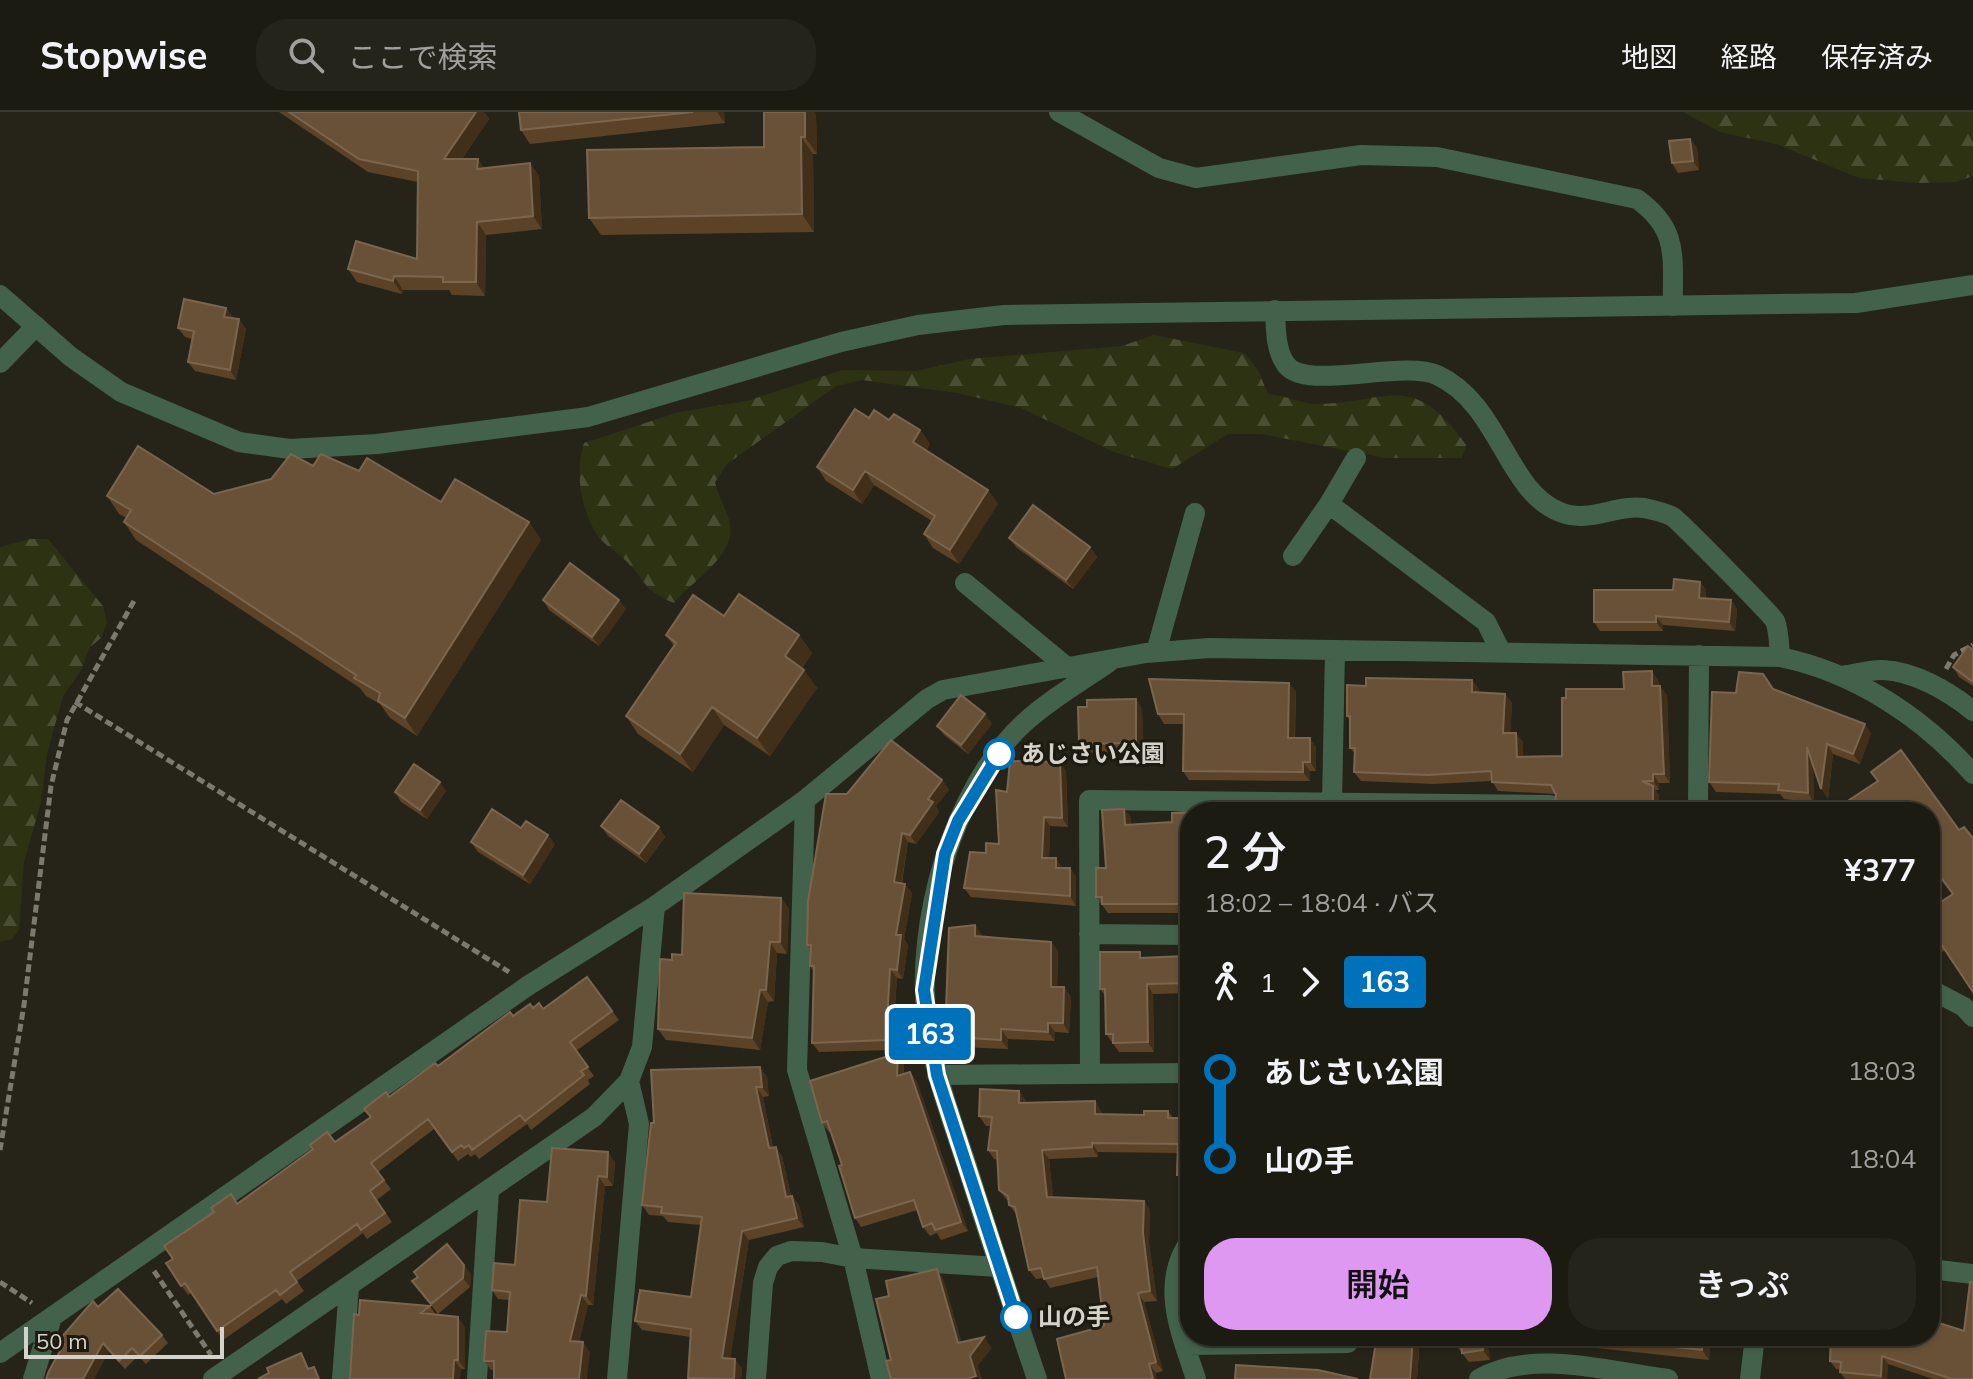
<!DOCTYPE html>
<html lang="ja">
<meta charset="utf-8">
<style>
:root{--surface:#1c1b12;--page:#25241b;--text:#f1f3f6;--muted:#a0a19f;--line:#3a3932;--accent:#de98f2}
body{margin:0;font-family:Mulish,"Noto Sans JP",sans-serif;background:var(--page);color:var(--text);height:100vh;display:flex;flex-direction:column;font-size:30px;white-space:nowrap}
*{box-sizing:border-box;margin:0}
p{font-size:26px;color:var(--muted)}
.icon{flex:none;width:44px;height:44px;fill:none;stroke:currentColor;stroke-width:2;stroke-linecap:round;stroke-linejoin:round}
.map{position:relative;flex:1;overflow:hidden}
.side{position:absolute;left:1180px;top:690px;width:760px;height:544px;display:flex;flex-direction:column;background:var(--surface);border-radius:32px;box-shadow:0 2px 6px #0004,0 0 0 2px var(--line)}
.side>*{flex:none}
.badge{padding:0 16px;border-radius:6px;font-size:28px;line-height:52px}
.scale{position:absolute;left:24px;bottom:20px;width:200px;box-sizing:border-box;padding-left:8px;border:4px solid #d4d2cb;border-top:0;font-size:22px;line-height:28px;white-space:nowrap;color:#d4d2cb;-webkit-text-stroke:6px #1d1b0f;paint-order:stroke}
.map>.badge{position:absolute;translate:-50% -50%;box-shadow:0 0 0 4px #fff}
.legs{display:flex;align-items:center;gap:12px;height:88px;padding:0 24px;font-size:26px}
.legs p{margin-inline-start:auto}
.headline{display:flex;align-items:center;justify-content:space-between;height:136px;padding:0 24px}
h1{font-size:44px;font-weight:600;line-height:60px}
.button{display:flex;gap:16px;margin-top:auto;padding:16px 24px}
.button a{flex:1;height:92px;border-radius:32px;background:var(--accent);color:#111;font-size:32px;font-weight:600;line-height:92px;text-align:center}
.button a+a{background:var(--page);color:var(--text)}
ul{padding:0 24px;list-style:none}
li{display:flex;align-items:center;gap:28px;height:88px;font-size:30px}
li i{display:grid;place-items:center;width:12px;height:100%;margin:0 10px;background:currentColor}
li i::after{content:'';width:20px;height:20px;margin:-10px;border:6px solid;border-radius:50%;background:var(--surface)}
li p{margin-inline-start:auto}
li:first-child i{background:linear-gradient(#0000 50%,currentColor 0)}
li:last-child i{background:linear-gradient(currentColor 50%,#0000 0)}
header{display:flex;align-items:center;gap:48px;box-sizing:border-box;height:112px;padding:0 40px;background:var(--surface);border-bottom:2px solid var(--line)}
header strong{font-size:38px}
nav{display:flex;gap:44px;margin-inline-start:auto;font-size:28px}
.search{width:560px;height:72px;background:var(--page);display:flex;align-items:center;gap:20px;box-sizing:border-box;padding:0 28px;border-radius:32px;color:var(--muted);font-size:30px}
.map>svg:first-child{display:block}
.forest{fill:url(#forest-firs)}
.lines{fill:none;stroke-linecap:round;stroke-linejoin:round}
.path{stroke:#7c7a70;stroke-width:5;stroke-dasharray:8 4;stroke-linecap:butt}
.minor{stroke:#42624b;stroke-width:20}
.tertiary{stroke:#42624b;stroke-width:20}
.wall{fill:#5c4226}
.shaded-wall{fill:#412f19}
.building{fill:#695138;stroke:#7a664f;stroke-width:2}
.line-1-casing{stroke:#fff;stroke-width:18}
.line-1{stroke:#0072bc;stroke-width:12}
.stop-1-dot{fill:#fff;stroke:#0072bc;stroke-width:4}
.labels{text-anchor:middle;stroke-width:6;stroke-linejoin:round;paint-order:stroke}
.stop-label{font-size:24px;font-weight:bold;fill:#d4d2cb;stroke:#1d1b0f;text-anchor:start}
</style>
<header>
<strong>Stopwise</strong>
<div class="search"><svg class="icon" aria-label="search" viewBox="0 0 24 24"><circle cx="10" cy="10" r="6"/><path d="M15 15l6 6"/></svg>ここで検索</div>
<nav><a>地図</a><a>経路</a><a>保存済み</a></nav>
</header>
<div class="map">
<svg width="1973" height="1267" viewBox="0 0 1973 1267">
<defs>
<pattern id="forest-firs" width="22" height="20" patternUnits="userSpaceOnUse" patternTransform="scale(2)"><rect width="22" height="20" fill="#2c3212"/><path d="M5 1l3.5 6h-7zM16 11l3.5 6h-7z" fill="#4a4f33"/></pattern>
</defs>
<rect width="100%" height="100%" fill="#262418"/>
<!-- forest -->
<path class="forest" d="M1683,0H1973V64L1956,70L1916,71L1859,66L1776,32L1720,20Z
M1154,223L1244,241L1258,258L1268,282C1286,283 1302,292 1317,292C1390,291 1412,257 1466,333L1462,346H1386L1261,322H1228L1172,357L1114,340L1021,296L957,281L862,268L836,274L727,352L715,370C718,385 727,398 730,412C736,444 691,470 674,491C643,478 649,473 628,451C619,441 603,433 596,421C580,395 575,359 584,331L679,300L747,289L842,258L916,259L969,247L1122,234Z
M30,427H48L103,494L107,510L101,526L89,536L82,557L63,584L47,642L41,690L24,750L19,818L12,827L0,830V435Z"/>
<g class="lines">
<!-- path -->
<path class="path" d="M1946,557L1954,543L1973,533
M75,590L509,860
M0,1038L24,893L51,674L67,608L134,489
M154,1159L211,1243
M0,1170L32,1191"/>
<!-- minor -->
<path class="minor" d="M1059,0L1159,56L1196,66L1361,43L1437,45L1637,87C1680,118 1672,145 1673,194
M1275,198C1276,216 1275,236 1285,251C1302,281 1401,247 1437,263C1500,292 1506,379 1560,400C1589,412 1616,392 1644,396C1654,398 1664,400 1673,405C1680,410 1771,502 1775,509C1779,518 1779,534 1780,545
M0,251L36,214
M1356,346L1329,392L1486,510L1501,540
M1293,444L1329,392
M965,471L1068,556
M1156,540L1195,401
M1846,563C1857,562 1871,557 1883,558C1914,559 1950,580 1973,599
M805,688L797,958L853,1146L881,1267
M1332,691L1335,538
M1698,700L1699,543
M1089,822L1190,823
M1930,877L1964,895L1973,905
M1090,959L1089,688L1550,693V700
M937,963L1190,961
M1190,1129C1159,1172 1181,1221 1196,1267
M1930,1157L1973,1162
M1185,1233L1348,1231V1224
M0,1241L529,873L655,794L805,688L927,587L943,578L1146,541L1209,536L1780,545C1854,560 1923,605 1973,662
M33,1267L52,1205
M213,1267L594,1005L629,969L642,935L655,794
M342,1267L349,1175
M477,1267L489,1078
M617,1267L639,1012L629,969
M756,1267L763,1171L768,1155L777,1144L791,1139L822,1140L853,1146L999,1155
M1479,1267C1532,1236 1610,1260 1668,1267
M1750,1267L1755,1224"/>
<!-- tertiary -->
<path class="tertiary" d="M0,183L71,245L121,280L239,330L290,337L377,332L588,305L841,230L918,213L1004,203L1856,191L1973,173
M1037,1267C1013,1196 989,1125 967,1054C951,1006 933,958 927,908C915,813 952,677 1024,611C1049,588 1080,570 1108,551"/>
</g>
<!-- wall -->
<path class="wall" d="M279,0H484L489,7L462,47H478L484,57L530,51L539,64L542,117L486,123L485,184L452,183L449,178H403L402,182L357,170L348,157L417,147L418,70L368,60Z
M519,0H724L725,11L530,32L521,18Z
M816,3L817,42H813L814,120L601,123L589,106L764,35Z
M1690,27L1697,36L1699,58L1678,61L1672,51Z
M226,196L233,206L239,207L246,217L236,268L195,259L188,250L192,227L185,225L178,216Z
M869,306L889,308L920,318L930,332L926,339L988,378L998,392L959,452L933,436L924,422L932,409L874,373L862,392L826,369L817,355Z
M313,354L359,359L441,390L529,410L541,428L417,624L390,606L380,592L366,584L360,576L136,428L124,410L126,406L119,402L107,384L214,382L271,367Z
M1009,426L1090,435L1097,445L1073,477L1016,435Z
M1700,470L1706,478V487L1731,488L1737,497L1735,519L1663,513V519H1600L1594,510L1673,478Z
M543,488L626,497L599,534L549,498Z
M724,504L799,523L812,541L802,556L817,576L770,644L724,613L693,660L638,622L626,604L674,534L666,523Z
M1973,538V574L1959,565L1953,555Z
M1472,568L1479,577V581L1505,582L1512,591L1510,621L1523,630V645L1562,644L1624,577L1658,568L1659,574L1667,583L1670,671H1659V678H1655L1659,683V700H1550L1554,698L1556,682L1498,679L1492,669L1434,672L1361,669L1354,660L1355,642L1350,636V609L1347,604L1366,574Z
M1289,571L1296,580L1295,626L1316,635V659H1310V669L1189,668L1183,659V612H1164L1158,602Z
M1773,577L1871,621L1860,652L1833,642L1828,687L1813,654L1814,691L1784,687L1780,682L1716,680L1709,670Z
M1136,587L1142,597L1143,640L1086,641L1079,632L1087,595Z
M985,602L992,612L968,642L944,623L937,614Z
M1066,659L1068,715L1050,714L1049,746L1062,756H1070L1076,765V794L971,785L964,776L986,741L999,732L1007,680Z
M942,668L949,678L936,694L939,700L916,732L908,730L902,771L912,781L904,827L908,833L903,867L897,866L892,938L819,940L812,931L814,860L810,854L811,838L807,833L847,682Z
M446,679L427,707L401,690L395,680Z
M1124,697L1131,706V713L1172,710L1190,700V801H1108L1096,785Z
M601,714L659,715L665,725L646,751L608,724Z
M1964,715L1945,838L1930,849V797L1953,783L1959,718Z
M521,716L555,732L530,772L478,740L471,730Z
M781,786L789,797L787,842L777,841L774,889L768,890L760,938L666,928L658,917L682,843Z
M975,813L982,824L1051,830L1058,839L1057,875H1064L1071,885L1069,921L1055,920V929L1008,927V937L959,935L952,925L953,906L946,897Z
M1190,837V881L1153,882L1154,940H1119L1106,922L1105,884L1100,877L1144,845L1186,844Z
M587,865L619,908L576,939L594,964L588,968L590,972L531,1018L527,1012L479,1047L475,1042L471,1045L468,1042L458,1049L434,1017L378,1060L391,1077L377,1088L392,1110L367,1127L363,1121L297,1169L304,1179L286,1192L282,1187L223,1228L191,1181L188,1183L166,1151L173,1147L237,1091L335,1030L371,1005L389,985L513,904L533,896L543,897Z
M898,941L904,951V962L910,960L917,970L968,1119L941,1128L937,1121L930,1124L923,1115L918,1098L861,1115L855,1106L842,1053L831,1020H829L822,1011Z
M760,955L767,965L769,984L763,985L773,1035L782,1044L791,1084H792L799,1093L804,1115L749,1128L730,1246L742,1256L741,1267H689L691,1225L642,1218L635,1209L691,1185L701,1113L668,1110L663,1104L649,1103L642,1093Z
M1019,979L1026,989V991L1095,989L1101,999L1102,1002L1144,1003L1168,999L1173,1006H1190V1072H1184L1177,1063L1178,1041L1098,1040V1045L1049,1047L1053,1085L1144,1089L1150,1098L1149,1131L1157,1189L1144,1190L1163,1259L1156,1261L1104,1214L1098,1165L1050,1176L1044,1166L1036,1167L1029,1158L1017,1103L1009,1093V1089L1006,1087L999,1078L998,1048L994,1047L988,1038L991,1014H986L979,1004Z
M615,1050L613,1074H605L593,1193H588L579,1230L590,1240L491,1258L484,1249L507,1220L509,1188L498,1187L492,1178L515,1153L547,1090Z
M414,1160L471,1162L470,1175L438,1202L412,1169L417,1166Z
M430,1194L436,1203L465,1215V1257H461L359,1203Z
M98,1195L162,1223L168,1231L146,1252L138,1244L125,1257L109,1240L63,1234L59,1228Z
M1367,1224H1420L1417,1267H1370L1376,1231H1371Z
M1453,1224H1486L1490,1248L1469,1250L1454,1231Z
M1519,1224H1711L1709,1248L1522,1228Z
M1831,1224L1973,1267H1933L1888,1252L1887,1267H1845L1840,1260V1258L1836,1257L1830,1249Z"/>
<!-- shaded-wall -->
<path class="shaded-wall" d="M476,0H484L489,7L453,60L444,47Z
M717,0H724L725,11Z
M805,0H815L816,3L817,42L805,25Z
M801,25L813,42L814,120L802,102Z
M1690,27L1697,36L1699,58L1693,49Z
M478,47L487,60L477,57Z
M530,51L539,64L542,117L533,104Z
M477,110L486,123L485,184L476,170Z
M394,164L403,178L402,182L393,169Z
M226,196L233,205L231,214L224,205Z
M239,207L246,217L236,268L230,258Z
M920,318L930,332L922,344L913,330Z
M865,359L874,373L862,392L853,378Z
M988,378L998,392L959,452L950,438Z
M529,410L541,428L417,624L405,606Z
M1090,435L1097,445L1073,477L1066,468Z
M1700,470L1706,478L1705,495L1699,486Z
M619,488L626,497L599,534L592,525Z
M1731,488L1737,497L1735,519L1729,510Z
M1656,504L1663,513V519L1656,510Z
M799,523L812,541L797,562L785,544Z
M804,558L817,576L770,644L757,626Z
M1652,559L1658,568L1659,584L1652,574Z
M1472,568L1479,577L1478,589L1472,580Z
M1289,571L1296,580L1294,635L1288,626Z
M1660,574L1667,583L1670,671L1664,662Z
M1505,582L1512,591L1510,630L1503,621Z
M1136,587L1142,597L1143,640L1136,631Z
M712,595L724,613L693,660L680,642Z
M985,602L992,612L968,642L961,633Z
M1865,612L1871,621L1860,652L1853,642Z
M1516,621L1523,630V654L1517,645Z
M1310,626L1316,635V659L1310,650Z
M1827,632L1833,642L1828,687L1821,677Z
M1807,635L1813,645L1814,691L1808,681Z
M1060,650L1066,659L1068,715L1062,706Z
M1303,650L1310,659V669L1303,660Z
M1653,662L1659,671V678L1653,669Z
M942,668L949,678L936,694L939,700L916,732L910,723L928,687Z
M440,670L446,679L427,707L420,698Z
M1653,674L1659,683V700H1653Z
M1124,697L1131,706V722L1125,713Z
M1044,705L1050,714L1049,755L1042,746Z
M659,715L665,725L646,751L639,742Z
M902,721L908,730L900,779L894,770Z
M548,723L555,732L530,772L523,763Z
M1056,746L1062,755V765L1056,756Z
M1070,756L1076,765V794L1070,784Z
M905,772L912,781L904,827L908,833L903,867L897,858L896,823Z
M781,786L789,797L787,842L780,830Z
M975,813L982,823V833L975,824Z
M770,830L777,841L774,889L766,878Z
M1051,830L1058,839L1057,884L1051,875Z
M890,857L897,866L892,938L886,928Z
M1147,872L1153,882L1154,940L1148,930Z
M1064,875L1071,885L1069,921L1063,911Z
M760,878L768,890L760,938L752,926Z
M1048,911L1055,920V929L1048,920Z
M1001,917L1008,927V937L1001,928Z
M898,941L904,951L903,974L897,964Z
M760,955L767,965L769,984L762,975Z
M910,960L917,970L968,1119L961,1110Z
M756,975L763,985L775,1046L769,1036Z
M1019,979L1026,989L1025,1000L1019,991Z
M1095,989L1101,999L1102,1012L1095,1002Z
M1092,1031L1098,1040V1045L1092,1035Z
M776,1035L782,1044L793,1094L786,1085Z
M1042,1038L1049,1047L1054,1094L1047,1085Z
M608,1040L615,1050L613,1074L607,1065Z
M1930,1054L1937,1073L1933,1106L1930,1101Z
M598,1064L605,1074L593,1193L586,1184Z
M792,1084L799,1093L804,1115L797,1106Z
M1144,1089L1150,1098L1149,1131L1157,1189L1150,1179L1143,1121Z
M742,1119L749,1128L729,1255L722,1246Z
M464,1153L471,1162L470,1175L463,1166Z
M937,1157L944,1168L965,1242L958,1231Z
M1138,1181L1144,1190L1163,1259L1156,1250Z
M581,1183L588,1193L577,1238L570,1229Z
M458,1205L465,1215V1257L458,1248Z
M1413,1224H1420L1417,1267H1410Z
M1481,1224H1486L1490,1248L1483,1238Z
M1703,1224H1711L1709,1248L1702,1238Z
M984,1225L992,1236L978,1254L982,1267H978L970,1244Z
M583,1230L590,1240L587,1267H579Z
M103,1231L109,1240L94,1267H83Z
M1882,1244L1888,1252L1887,1267H1883L1881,1264Z
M735,1247L742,1256L741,1267H734Z
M454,1248L461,1257L460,1267H453Z
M1149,1252L1156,1261L1157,1267H1153Z"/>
<!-- building -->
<path class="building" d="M289,0H476L444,47H478L477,57L530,51L533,104L477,110L476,170H443V165L394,164L393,169L348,157L356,129L417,147L418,59L359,47Z
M519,0H693L521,18Z
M764,0H805V25H801L802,102L589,106L587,38L764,35Z
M1690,27L1693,49L1672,51L1669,29Z
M184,187L226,196L224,205L239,207L230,258L188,250L194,219L178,216Z
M855,297L869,306L874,298L889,308L894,302L920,318L913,330L988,378L950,438L924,422L935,404L886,372L865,359L853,378L817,355Z
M138,334L214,382L271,367L291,342L313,354L321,342L359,359L367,346L441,390L455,367L529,410L405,606L378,589L380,581L354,566L356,563L124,410L131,398L107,384Z
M1033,393L1090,435L1066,468L1009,426Z
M570,451L619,488L592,525L543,488Z
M1674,467L1700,470L1699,486L1731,488L1729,510L1656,504V510H1594V478H1673Z
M739,482L799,523L785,544L804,558L757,626L712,595L680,642L626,604L676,531L666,523L693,483L724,504Z
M1968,534L1973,538V570L1953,555Z
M1652,559V574H1660L1664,662H1653V669H1642L1653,674V700H1550L1554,698L1556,683L1551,673L1492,670L1491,659L1428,663L1354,660L1355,636H1350V604H1347V573L1366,574V566L1472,568V580L1505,582L1503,621H1516L1517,645L1562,644V586H1566V577H1624L1623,560Z
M1739,560L1763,562L1773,577L1865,612L1853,642L1827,632L1821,677L1807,635L1808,681L1778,678L1779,672L1709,670L1712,580L1736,581Z
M1149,567L1289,571L1288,626H1310V650H1303V660L1183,659L1184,602H1158Z
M961,583L985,602L961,633L937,614Z
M1136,587V631L1079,632L1078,595H1087V588Z
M891,628L942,668L928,687L933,690L910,723L902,721L894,770L905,772L896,823H901L897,858L890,857L886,928L812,931L814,854H810L811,833H807L808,789L826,682H847Z
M1901,638L1959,718L1964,715L1973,726V880L1939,829L1930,835V797L1953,782L1930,751V700H1831L1878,669L1871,660Z
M1010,649L1060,650L1062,706L1044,705L1042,746H1056V756H1070V784L964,776L970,740L986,741V731L999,732L996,678L1007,680Z
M414,652L440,670L420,698L395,680Z
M621,688L659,715L639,742L601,714Z
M1492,696L1532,697L1537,700H1492Z
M492,697L521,716L526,709L548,723L523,763L471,730Z
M1124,697L1125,713L1172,710V701L1206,699L1190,700V792H1102V785H1096V756H1106L1102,698Z
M684,781L781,786L780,830H770L766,878H760L752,926L658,917L660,847L672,848V842L682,843Z
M975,813V824L1051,830V875H1064L1063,911H1048V920L1001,917V928L952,925L954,897H946L949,816Z
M1186,837H1190V871L1147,872L1148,930L1113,931V922H1106L1105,877H1100V840H1140V846L1186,844Z
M587,865L612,899L570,930L588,955L581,959L584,963L525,1009L520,1003L472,1038L469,1033L464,1036L461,1033L452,1040L428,1007L371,1051L384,1068L370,1079L385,1101L361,1118L357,1112L290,1160L297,1170L280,1183L276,1178L217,1219L185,1171L181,1174L166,1151L173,1147L164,1134L214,1100L211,1096L231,1082L237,1092L313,1037L310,1033L327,1020L335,1030L371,1005L364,997L386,980L389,985L435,951L438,954L510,900L513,904L530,892L533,896L539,891L543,897Z
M898,941L897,964L910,960L961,1110L935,1118L932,1111L923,1115L914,1088L855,1106L839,1054L842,1053L827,1009L822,1011L810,969Z
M760,955L762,975H756L769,1036L776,1035L786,1085L792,1084L797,1106L742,1119L722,1246L735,1247L734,1267L688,1266L691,1217L635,1209L640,1178L691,1185L702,1105L661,1101L662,1095L642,1093L651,1011H654L651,958Z
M980,977L1019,979V991L1095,989V1002L1144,1003V999H1168V1006H1190V1063H1177L1178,1032L1092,1031V1035L1042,1038L1047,1085L1144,1089L1143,1121L1150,1179L1138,1181L1156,1250L1149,1252L1153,1267H1066L1057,1227L1104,1214L1097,1155L1044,1167L1041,1156L1029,1158L1015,1095L1009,1093L1008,1084L999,1078L997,1039L988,1038L992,1005L979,1004Z
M552,1036L608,1040L607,1065L598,1064L586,1184L581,1183L570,1229L583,1230L579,1267H494V1249H484L486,1219L507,1220L510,1180L492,1178L494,1151L515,1153L520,1088L547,1090Z
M447,1132L464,1153L463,1166L431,1192L412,1169L418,1165L414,1160Z
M937,1157L958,1231L984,1225L970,1244L976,1264L967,1267H891L886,1249L891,1248L876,1187L889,1184L886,1169Z
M1970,1170H1973V1267H1952L1882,1244L1881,1264L1840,1260L1841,1250L1830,1249L1831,1224H1930V1208L1964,1219Z
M1182,1172H1190V1197H1184Z
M118,1177L162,1223L140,1244L132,1236L119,1249L103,1231L83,1267H46L49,1259L64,1232L59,1228L93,1189L98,1195Z
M360,1188L430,1194L421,1201L458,1205V1248H454L453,1267H350L354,1202L359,1203Z
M1377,1224H1413L1410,1267H1370Z
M1453,1224H1481L1483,1238L1462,1241L1461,1230L1454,1231Z
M1570,1224H1703L1702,1238Z
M301,1241L308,1257L314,1255L319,1267H258L269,1261L267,1256Z
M1236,1253L1318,1258L1358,1267H1235Z"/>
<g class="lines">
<!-- line-1 casing -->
<g class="line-1-casing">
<path id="line-1" d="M999,642L958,709L945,742L924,878L937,963L1016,1205"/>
</g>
<!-- line-1 -->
<use href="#line-1" class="line-1"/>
</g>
<!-- markers -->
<g class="stop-1-dot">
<circle cx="999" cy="642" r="14"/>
<circle cx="1016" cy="1205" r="14"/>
</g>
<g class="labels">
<!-- stop labels -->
<g class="stop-label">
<text x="1021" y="650">あじさい公園</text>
<text x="1038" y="1213">山の手</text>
</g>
</g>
</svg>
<div class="scale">50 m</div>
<b class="badge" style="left:930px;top:922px;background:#0072bc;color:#fff">163</b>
<section class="side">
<div class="headline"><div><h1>2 分</h1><p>18:02 – 18:04 · バス</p></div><b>¥377</b></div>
<div class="legs"><svg class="icon" aria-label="walk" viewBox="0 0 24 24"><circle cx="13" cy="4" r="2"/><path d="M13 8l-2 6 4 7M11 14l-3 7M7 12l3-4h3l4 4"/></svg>1<svg class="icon" aria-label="forward" viewBox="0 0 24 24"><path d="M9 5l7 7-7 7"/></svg><b class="badge" style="background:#0072bc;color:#fff">163</b></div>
<ul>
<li><i style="color:#0072bc"></i><b>あじさい公園</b><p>18:03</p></li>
<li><i style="color:#0072bc"></i><b>山の手</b><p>18:04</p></li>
</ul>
<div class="button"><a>開始</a><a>きっぷ</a></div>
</section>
</div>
